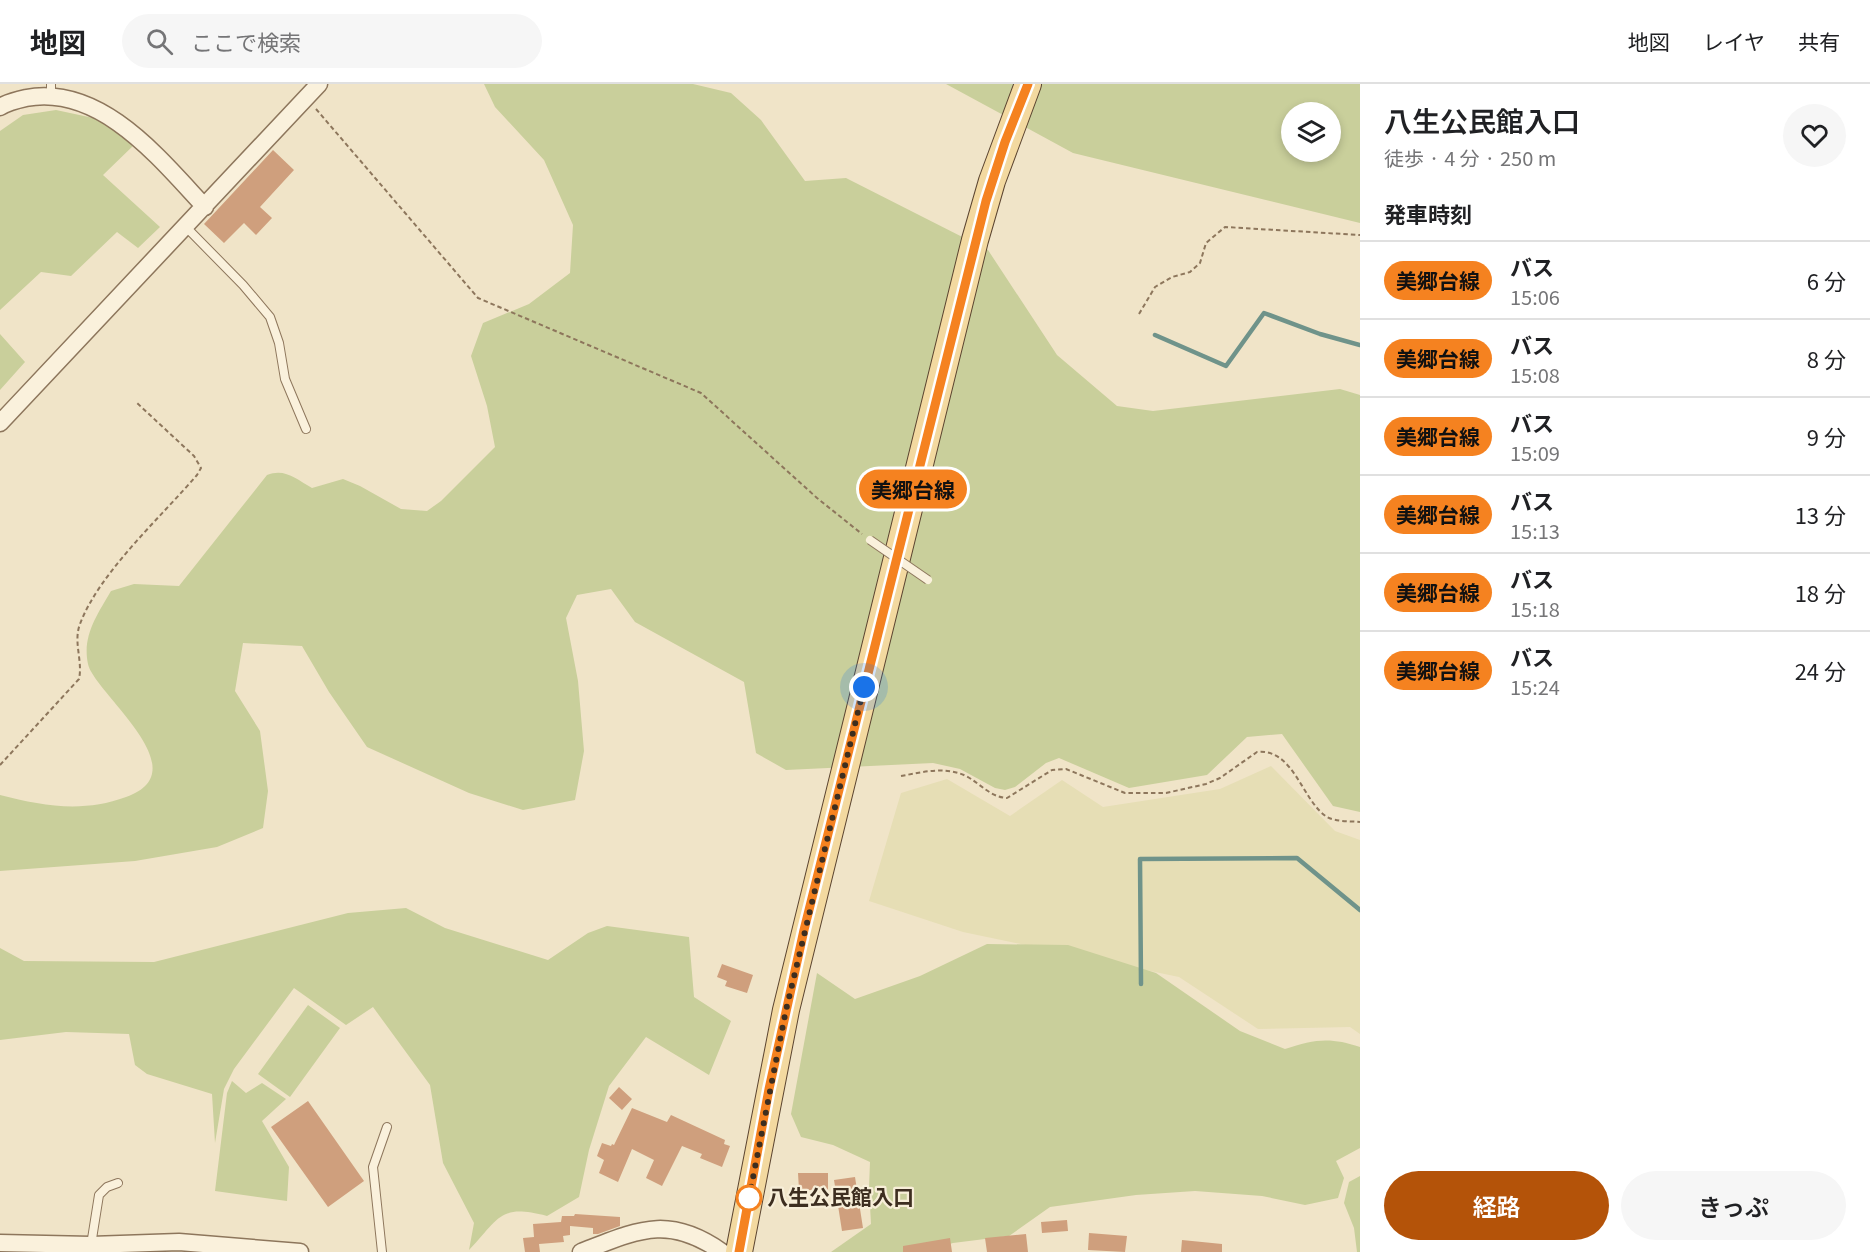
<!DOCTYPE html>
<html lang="ja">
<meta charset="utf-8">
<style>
:root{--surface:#fff;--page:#f6f6f6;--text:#202124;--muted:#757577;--line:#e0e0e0;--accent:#b45309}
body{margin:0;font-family:Georgia,"Noto Sans JP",serif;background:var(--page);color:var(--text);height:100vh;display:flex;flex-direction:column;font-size:22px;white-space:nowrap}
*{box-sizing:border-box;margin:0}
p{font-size:20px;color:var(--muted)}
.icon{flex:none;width:33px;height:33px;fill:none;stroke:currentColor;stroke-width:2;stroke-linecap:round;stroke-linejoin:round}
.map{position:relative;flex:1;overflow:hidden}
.panel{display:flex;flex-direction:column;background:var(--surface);width:510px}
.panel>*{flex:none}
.badge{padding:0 12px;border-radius:20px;font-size:21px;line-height:39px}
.buttons{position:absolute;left:1281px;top:18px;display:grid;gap:12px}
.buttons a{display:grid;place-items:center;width:60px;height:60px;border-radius:50%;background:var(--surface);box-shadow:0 3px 9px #0003;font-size:30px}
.you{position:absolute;width:30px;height:30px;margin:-15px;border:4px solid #fff;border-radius:50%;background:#1a73e8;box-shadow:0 0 0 9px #1a73e833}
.map>.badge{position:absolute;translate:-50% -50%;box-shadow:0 0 0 3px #fff}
h2{padding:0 24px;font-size:22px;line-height:54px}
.round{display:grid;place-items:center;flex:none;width:63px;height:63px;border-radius:32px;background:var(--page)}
.head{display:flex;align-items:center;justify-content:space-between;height:102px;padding:0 24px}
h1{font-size:28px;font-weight:600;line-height:45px}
.button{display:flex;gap:12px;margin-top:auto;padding:12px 24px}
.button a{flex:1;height:69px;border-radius:36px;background:var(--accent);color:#fff;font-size:24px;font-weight:600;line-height:69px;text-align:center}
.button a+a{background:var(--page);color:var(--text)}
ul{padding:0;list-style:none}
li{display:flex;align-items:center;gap:18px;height:78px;padding:0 24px;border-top:2px solid var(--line)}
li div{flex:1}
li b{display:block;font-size:22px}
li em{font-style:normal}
li .badge{min-width:66px;font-weight:700;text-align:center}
header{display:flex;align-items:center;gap:36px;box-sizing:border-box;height:84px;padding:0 30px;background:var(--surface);border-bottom:2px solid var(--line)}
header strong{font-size:28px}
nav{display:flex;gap:33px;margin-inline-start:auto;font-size:21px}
.search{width:420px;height:54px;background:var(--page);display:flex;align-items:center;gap:15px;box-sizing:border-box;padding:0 21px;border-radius:33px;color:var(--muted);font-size:22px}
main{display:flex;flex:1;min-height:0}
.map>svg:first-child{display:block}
.farmland{fill:#e6deb5}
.green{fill:#c9cf9b;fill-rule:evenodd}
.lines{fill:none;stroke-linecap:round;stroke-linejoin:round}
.stream{stroke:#6f938a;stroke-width:4.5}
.building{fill:#cf9f7d}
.lane-casing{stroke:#8d765c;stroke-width:10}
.street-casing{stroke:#8d765c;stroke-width:19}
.primary-casing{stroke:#5b4430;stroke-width:28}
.path{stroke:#8d765c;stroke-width:2;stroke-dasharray:4.5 3;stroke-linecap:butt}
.lane{stroke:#faf1dc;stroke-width:8}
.street{stroke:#faf1dc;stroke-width:16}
.primary{stroke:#f3d9a0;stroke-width:26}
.lane-bridge-casing{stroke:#8d765c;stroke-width:10;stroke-linecap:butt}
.lane-bridge{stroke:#faf1dc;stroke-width:8}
.line-casing{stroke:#fff;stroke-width:14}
.line{stroke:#f58220;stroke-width:9}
.walk{stroke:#3d2e20;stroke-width:6;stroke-dasharray:0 10.8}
.stop-dot{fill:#fff;stroke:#f58220;stroke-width:3}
.labels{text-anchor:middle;stroke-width:4.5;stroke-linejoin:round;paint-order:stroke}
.stop-label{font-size:21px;font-weight:bold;fill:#3d2e20;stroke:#f7eed8;text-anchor:start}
</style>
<header>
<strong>地図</strong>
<div class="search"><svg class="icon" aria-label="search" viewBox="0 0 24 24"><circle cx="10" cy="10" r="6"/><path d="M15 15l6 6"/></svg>ここで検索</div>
<nav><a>地図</a><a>レイヤ</a><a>共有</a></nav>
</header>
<main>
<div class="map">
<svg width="1360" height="1168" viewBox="0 0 1360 1168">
<rect width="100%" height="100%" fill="#f0e4c8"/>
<!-- farmland -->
<path class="farmland" d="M1271,682L1335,747L1360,756V950L1350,943L1258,945L1179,893L963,848L869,817L901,709L947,695L1010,732L1062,696L1103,723L1220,705Z"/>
<!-- green -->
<path class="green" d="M484,0H693L731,9L761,36L805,97L846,94L988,166L1057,271L1117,322L1153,327L1340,305L1360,311V728L1333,722L1282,650L1247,653L1207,691L1129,704L1059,674L1046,679L1015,703L1005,706L995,704L960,685L933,679L786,686L756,669L744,598L635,538L611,505L577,511L566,534L578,597L584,667L575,716L523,726L469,709L367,663L329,608L302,562L243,559L235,607L260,647L268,707L263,744L217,763L135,777L0,787V711C43,722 83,729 126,713C201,687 94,609 88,580C82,552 97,531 111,507L134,500L179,502L267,391C285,384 296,395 312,404L343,395L360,402L401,425L427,427L441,417L495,363L487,322L471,272L483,239L529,220L570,189L573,141L544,76L495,23Z
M946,0H1360V139L1073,69ZM1292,28H1330V68H1292Z
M56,26L98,35L135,60L103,91L160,143L138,164L117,148L71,192L41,188L0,226V47L23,31Z
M0,250L25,278L0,306Z
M406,824L445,844L548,876L588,849L607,842L689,853L694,913L731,937L709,991L646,953L609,1002L589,1066L579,1113L547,1132C499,1120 500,1133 469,1166L474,1139L443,1079L430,1001L373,923L346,941L294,904L234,985L224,1005L215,1059L212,1010L147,990L135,981L129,950L66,948L0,956V864L24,877L154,878L348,829Z
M987,860L1068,861L1156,889L1240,947L1285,965C1314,955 1331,953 1360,963V1064L1336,1077L1344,1094L1338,1114L1305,1121L1262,1112L1195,1107L1136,1111L1050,1123L1009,1152L953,1159L924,1168H831L871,1140L869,1104L870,1078L833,1061L801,1053L791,1030L817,889L855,915L920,892Z
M308,921L340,944L290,1013L258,990Z
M232,997L246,1009L262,999L286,1015L262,1037L289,1083L287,1117L215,1107L227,1009Z
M1360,1092V1168H1357L1354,1144L1344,1119L1349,1098Z"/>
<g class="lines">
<!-- stream -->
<path class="stream" d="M1155,251L1226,282L1264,229L1320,250L1360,261
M1141,900L1140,775L1297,774L1360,826"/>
</g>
<!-- building -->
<path class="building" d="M273,66L294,86L260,123L272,134L256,151L244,139L224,159L204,140Z
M722,880L753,891L747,909L725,902L727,897L717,893Z
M619,1003L632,1015L622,1026L609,1014Z
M308,1017L364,1097L328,1123L271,1043Z
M632,1024L667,1038L671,1031L725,1056L724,1060L730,1062L722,1083L700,1074L702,1070L682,1062L662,1102L646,1094L654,1076L632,1065L618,1098L599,1089L604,1076L597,1072L602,1059L611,1062L612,1060L614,1061Z
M798,1089H828V1106H799Z
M855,1093L863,1144L842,1147L834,1096Z
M575,1130L620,1133V1142L598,1150H593V1144L570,1142V1151L563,1152L564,1158L539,1160L540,1168H525L523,1154L534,1153L533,1140L561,1138L562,1132H574Z
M1067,1136L1068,1147L1042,1149L1041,1138Z
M1089,1149L1127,1152L1125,1168L1088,1166Z
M1026,1150L1028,1168H987L985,1154Z
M950,1154L952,1168H903V1162Z
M1182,1156L1222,1160V1168H1181Z"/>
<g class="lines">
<!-- lane casing -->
<g class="lane-casing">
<path id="lane" d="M51,0V9
M186,143L243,201L270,233L279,259L285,295L306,345
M91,1161L99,1111L107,1103L118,1099
M382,1168L373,1083L387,1043"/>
</g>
<!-- street casing -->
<g class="street-casing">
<path id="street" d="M0,23C8,18 17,16 26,14C101,0 160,75 205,123
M0,339L319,0
M0,1159L91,1161L179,1158L300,1168
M581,1168C638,1146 668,1130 722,1168"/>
</g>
<!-- primary casing -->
<g class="primary-casing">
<path id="primary" d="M739,1168L786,926L975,156L992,97L1028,0"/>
</g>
<!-- path -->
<path class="path" d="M316,25L478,214L701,309L817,414L862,450
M1139,230L1155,203L1172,193L1190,188L1200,179L1206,159L1225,143L1360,151
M0,681L79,595C83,577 73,558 80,540C99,489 161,433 197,391L201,384L194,372L137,319
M901,692C923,688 945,682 966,692C981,700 990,713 1007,714L1052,686L1066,685L1125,709H1166L1206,700L1220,694L1257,668C1294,664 1302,717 1327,733C1336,738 1350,737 1360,738"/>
<!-- lane -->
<use href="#lane" class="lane"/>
<!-- street -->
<use href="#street" class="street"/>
<!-- primary -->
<use href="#primary" class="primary"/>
<!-- lane-bridge casing -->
<g class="lane-bridge-casing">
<path id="lane-bridge" d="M870,456L928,496"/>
</g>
<!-- lane-bridge -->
<use href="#lane-bridge" class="lane-bridge"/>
</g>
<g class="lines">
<!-- line casing -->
<g class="line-casing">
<path id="line" d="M739,1168L769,1005L804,846L986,117L1005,58L1028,0"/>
</g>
<!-- line -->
<use href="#line" class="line"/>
<!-- walk -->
<path class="walk" d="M749,1114L748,1119L786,926L864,603"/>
</g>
<!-- markers -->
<circle class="stop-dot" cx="749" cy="1114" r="12"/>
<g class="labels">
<!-- stop labels -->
<g class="stop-label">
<text x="767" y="1121">八生公民館入口</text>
</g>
</g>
</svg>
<div class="buttons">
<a><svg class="icon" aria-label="layers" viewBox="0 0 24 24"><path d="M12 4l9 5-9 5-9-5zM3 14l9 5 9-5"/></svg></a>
</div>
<div class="you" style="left:864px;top:603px"></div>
<b class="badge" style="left:913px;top:405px;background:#f58220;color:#111">美郷台線</b>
</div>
<section class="panel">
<div class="head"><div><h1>八生公民館入口</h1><p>徒歩 · 4 分 · 250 m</p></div><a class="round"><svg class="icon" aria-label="heart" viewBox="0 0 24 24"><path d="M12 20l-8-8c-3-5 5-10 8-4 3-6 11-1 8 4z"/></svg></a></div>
<h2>発車時刻</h2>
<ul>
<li><span class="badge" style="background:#f58220;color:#111">美郷台線</span><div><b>バス</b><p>15:06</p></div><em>6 分</em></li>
<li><span class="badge" style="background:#f58220;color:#111">美郷台線</span><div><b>バス</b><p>15:08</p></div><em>8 分</em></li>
<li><span class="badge" style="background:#f58220;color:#111">美郷台線</span><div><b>バス</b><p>15:09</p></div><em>9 分</em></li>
<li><span class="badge" style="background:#f58220;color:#111">美郷台線</span><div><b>バス</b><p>15:13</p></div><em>13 分</em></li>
<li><span class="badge" style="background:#f58220;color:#111">美郷台線</span><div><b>バス</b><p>15:18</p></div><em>18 分</em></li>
<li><span class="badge" style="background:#f58220;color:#111">美郷台線</span><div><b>バス</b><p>15:24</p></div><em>24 分</em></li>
</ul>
<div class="button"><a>経路</a><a>きっぷ</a></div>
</section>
</main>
